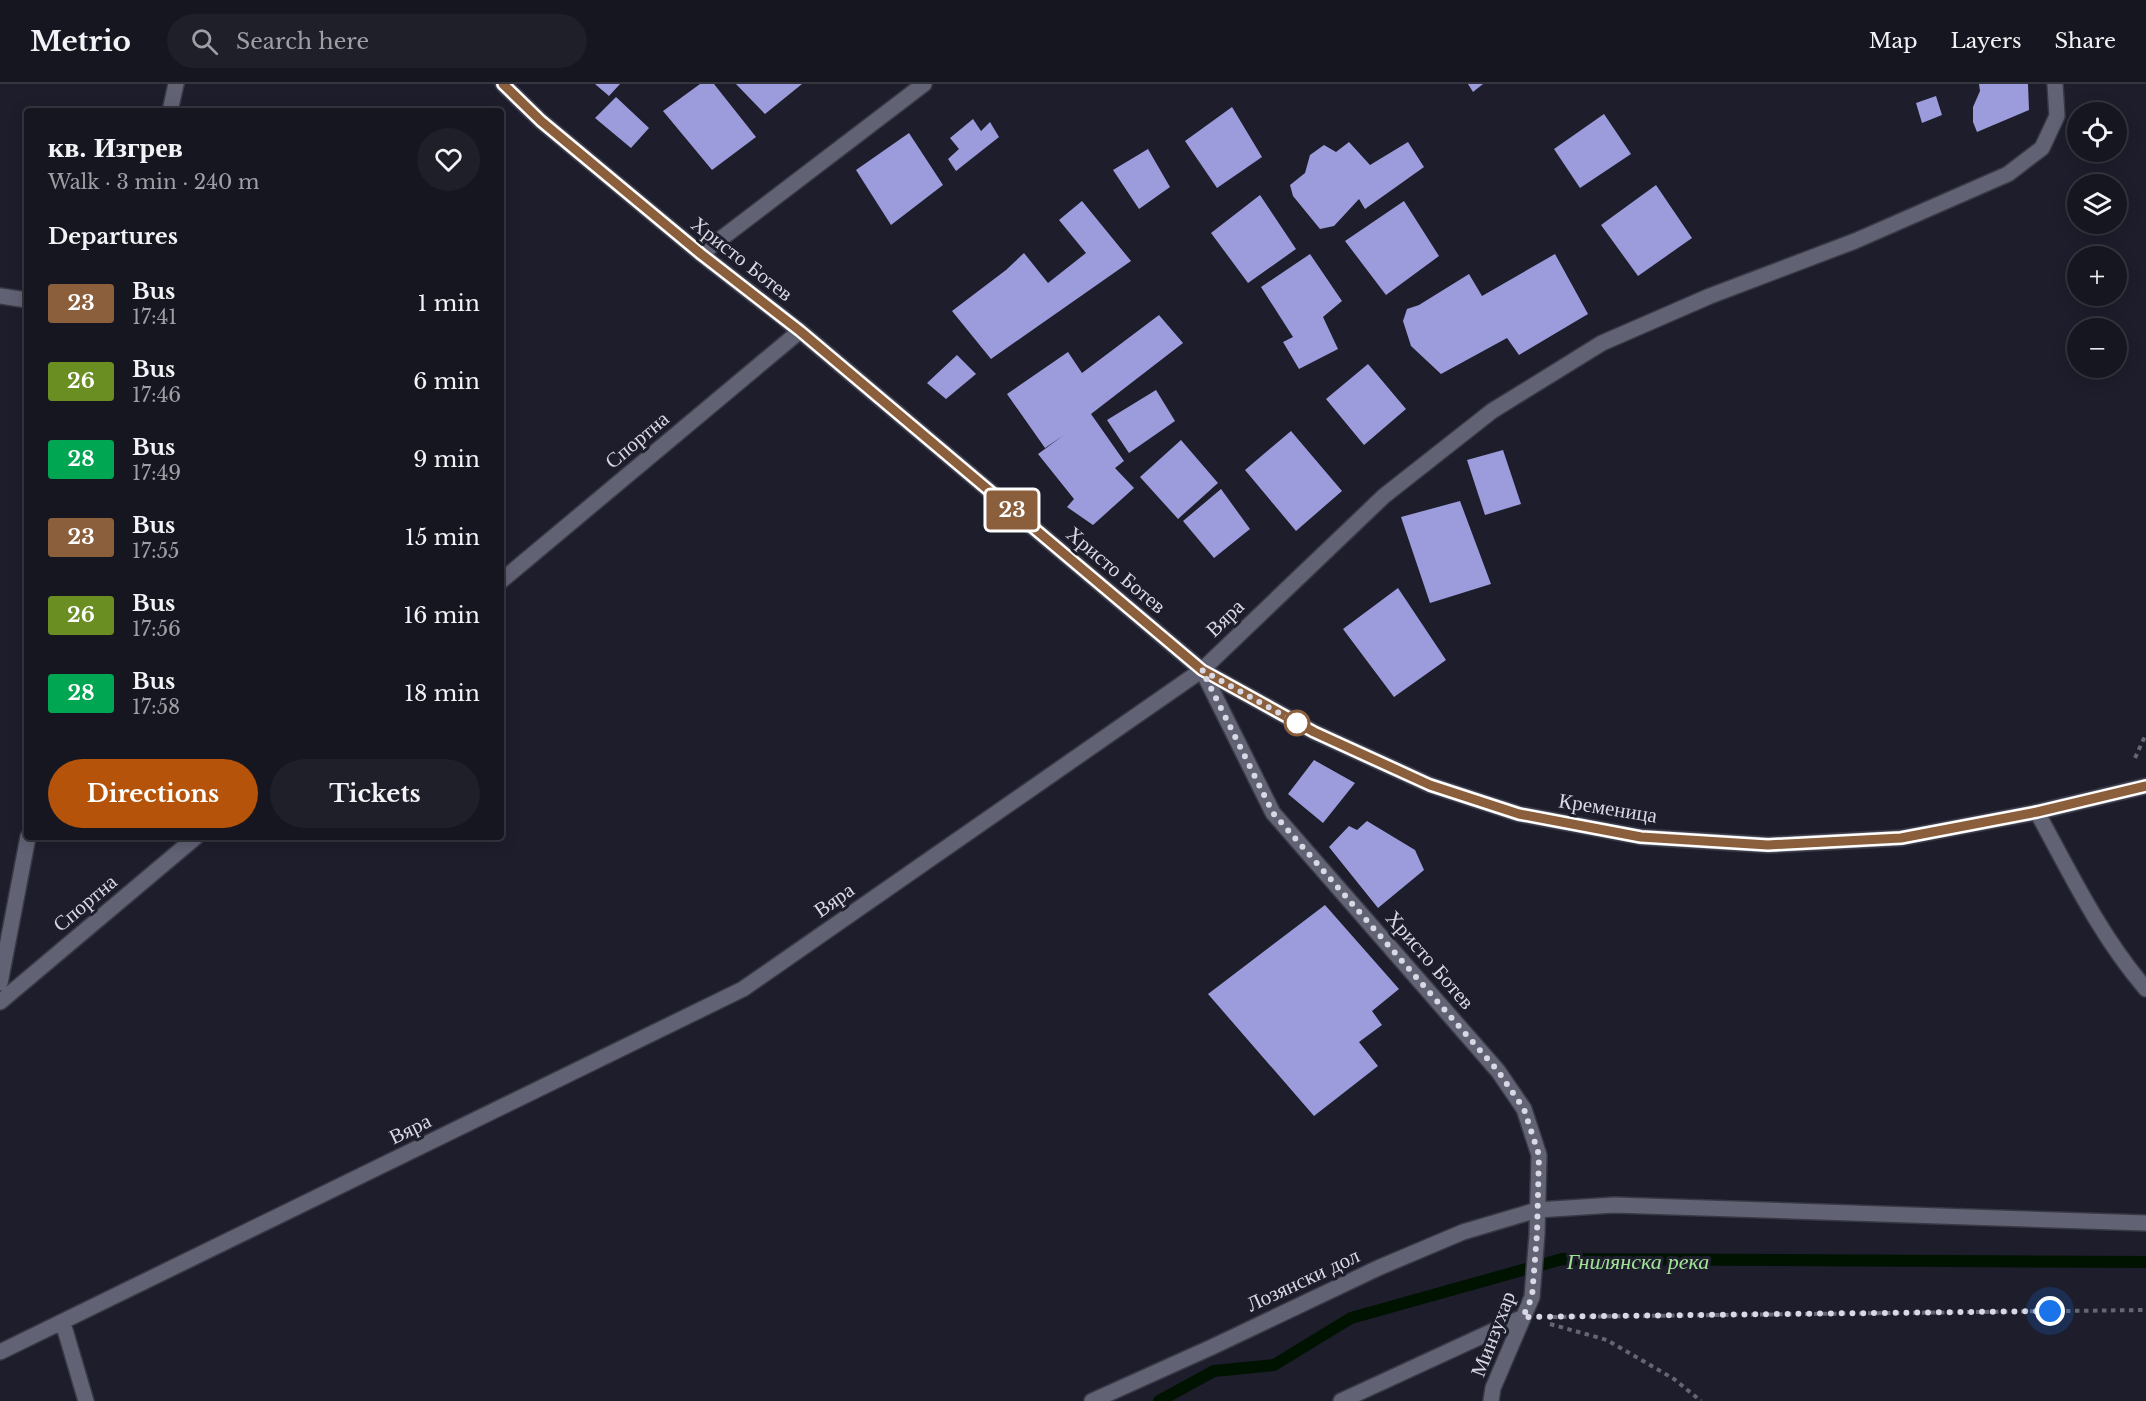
<!DOCTYPE html>
<meta charset="utf-8">
<style>
:root{--surface:#161621;--page:#1f1f2a;--text:#f1f3f6;--muted:#9e9fa5;--line:#35353f;--accent:#b45309}
body{margin:0;font-family:"Libre Baskerville",serif;background:var(--page);color:var(--text);height:100vh;display:flex;flex-direction:column;font-size:22px;white-space:nowrap}
*{box-sizing:border-box;margin:0}
p{font-size:20px;color:var(--muted)}
.icon{flex:none;width:33px;height:33px;fill:none;stroke:currentColor;stroke-width:2;stroke-linecap:round;stroke-linejoin:round}
.map{position:relative;flex:1;overflow:hidden}
.drawer{position:absolute;left:24px;top:24px;width:480px;height:732px;display:flex;flex-direction:column;background:var(--surface);border-radius:6px;box-shadow:0 3px 15px #0003,0 0 0 2px var(--line)}
.drawer>*{flex:none}
.badge{padding:0 12px;border-radius:4px;font-size:21px;line-height:39px}
.buttons{position:absolute;left:2067px;top:18px;display:grid;gap:12px}
.buttons a{display:grid;place-items:center;width:60px;height:60px;border-radius:50%;background:var(--surface);box-shadow:0 3px 15px #0003,0 0 0 2px var(--line);font-size:30px}
.you{position:absolute;width:30px;height:30px;margin:-15px;border:4px solid #fff;border-radius:50%;background:#1a73e8;box-shadow:0 0 0 9px #1a73e833}
.map>.badge{position:absolute;translate:-50% -50%;box-shadow:0 0 0 3px #fff}
h2{padding:0 24px;font-size:22px;line-height:54px}
.round{display:grid;place-items:center;flex:none;width:63px;height:63px;border-radius:32px;background:var(--page)}
.overview{display:flex;align-items:center;justify-content:space-between;height:102px;padding:0 24px}
h1{font-size:28px;font-weight:700;line-height:45px}
.button{display:flex;gap:12px;margin-top:auto;padding:12px 24px}
.button a{flex:1;height:69px;border-radius:36px;background:var(--accent);color:#fff;font-size:24px;font-weight:700;line-height:69px;text-align:center}
.button a+a{background:var(--page);color:var(--text)}
ul{padding:0;list-style:none}
li{display:flex;align-items:center;gap:18px;height:78px;padding:0 24px}
li div{flex:1}
li b{display:block;font-size:22px}
li em{font-style:normal}
li .badge{min-width:66px;font-weight:700;text-align:center}
header{display:flex;align-items:center;gap:36px;box-sizing:border-box;height:84px;padding:0 30px;background:var(--surface);border-bottom:2px solid var(--line)}
header strong{font-size:28px}
nav{display:flex;gap:33px;margin-inline-start:auto;font-size:21px}
.search{width:420px;height:54px;background:var(--page);display:flex;align-items:center;gap:15px;box-sizing:border-box;padding:0 21px;border-radius:33px;color:var(--muted);font-size:22px}
.map>svg:first-child{display:block}
.lines{fill:none;stroke-linecap:round;stroke-linejoin:round}
.stream{stroke:#001200;stroke-width:12}
.building{fill:#9c9cdc}
.minor-casing{stroke:#393946;stroke-width:18}
.tertiary-casing{stroke:#393946;stroke-width:18}
.path{stroke:#656673;stroke-width:4;stroke-dasharray:4.5 4.5;stroke-linecap:butt}
.minor{stroke:#616274;stroke-width:15}
.tertiary{stroke:#616274;stroke-width:15}
.line-casing{stroke:#fff;stroke-width:14}
.line{stroke:#8b5e3c;stroke-width:9}
.walk{stroke:#d8d9e4;stroke-width:6;stroke-dasharray:0 10.8}
.stop-dot{fill:#fff;stroke:#8b5e3c;stroke-width:3}
.labels{text-anchor:middle;stroke-width:6;stroke-linejoin:round;paint-order:stroke}
.street-label{font-size:21px;fill:#d8d9e4;stroke:#1d1d2c}
.water-label{font-size:22px;font-style:italic;fill:#a2e296;stroke:#1d1d2c}
</style>
<header>
<strong>Metrio</strong>
<div class="search"><svg class="icon" aria-label="search" viewBox="0 0 24 24"><circle cx="10" cy="10" r="6"/><path d="M15 15l6 6"/></svg>Search here</div>
<nav><a>Map</a><a>Layers</a><a>Share</a></nav>
</header>
<div class="map">
<svg width="2146" height="1317" viewBox="0 0 2146 1317">
<rect width="100%" height="100%" fill="#1d1d2c"/>
<g class="lines">
<!-- stream -->
<path class="stream" d="M1159,1317L1214,1287L1274,1281L1351,1234L1562,1175L2146,1178"/>
</g>
<!-- building -->
<path class="building" d="M595,0H620L609,12Z
M700,0H714L756,53L712,86L663,27Z
M736,0H802L765,30Z
M1468,0H1483L1473,8Z
M1979,0H2028L2029,26L1977,48L1973,38V23L1980,7Z
M1936,12L1942,31L1922,39L1916,19Z
M616,13L649,44L631,64L595,34Z
M1232,23L1262,73L1217,104L1185,57Z
M1604,30L1631,70L1580,104L1554,65Z
M973,35L981,47L990,38L999,53L956,87L948,75L959,65L950,54Z
M909,49L943,101L891,141L856,86Z
M1349,58L1370,81L1408,58L1424,83L1365,125L1359,115L1334,142L1320,145L1293,112L1290,101L1305,89L1310,71L1324,61L1336,68Z
M1148,65L1170,103L1139,125L1113,86Z
M1656,101L1692,154L1638,192L1601,141Z
M1260,111L1296,165L1248,199L1211,149Z
M1082,117L1131,177L991,275L952,227L1006,186L1024,169L1048,199L1086,169L1059,136Z
M1404,117L1439,172L1386,211L1345,157Z
M1310,170L1342,217L1323,233L1338,265L1299,285L1283,258L1293,253L1261,203Z
M1555,170L1588,230L1519,271L1507,254L1441,290L1411,262L1403,237L1407,225L1419,221L1469,190L1482,212Z
M1159,231L1183,259L1091,330L1124,377L1115,384L1134,404L1093,441L1067,423L1074,415L1038,370L1064,351L1045,364L1007,310L1068,268L1082,289Z
M957,271L976,290L946,315L927,299Z
M1368,280L1406,325L1364,361L1326,315Z
M1156,306L1175,337L1129,369L1107,336Z
M1291,347L1342,407L1296,447L1245,386Z
M1181,356L1218,399L1178,435L1140,393Z
M1503,366L1521,420L1485,431L1467,376Z
M1221,405L1250,445L1214,474L1183,437Z
M1460,417L1491,500L1430,519L1401,433Z
M1398,504L1446,576L1394,613L1343,545Z
M1314,676L1355,699L1323,739L1288,710Z
M1367,737L1415,766L1424,786L1378,824L1329,763L1349,742L1357,746Z
M1325,821L1399,905L1372,927L1382,941L1359,958L1378,982L1314,1032L1208,910Z"/>
<g class="lines">
<!-- minor casing -->
<g class="minor-casing">
<path id="minor" d="M170,27L176,0
M701,170L924,0
M0,212L27,216
M501,497L800,247
M1202,586L1273,729L1498,987L1524,1025L1539,1071L1537,1150L1532,1213L1493,1304L1491,1317
M2037,728C2070,789 2101,853 2146,905
M0,899L28,753
M0,918L196,753
M63,1239L86,1317
M0,1268L743,905L1202,586L1384,412L1492,327L1602,259L1710,212L1855,157L2008,90L2042,64L2057,32L2055,0
M1092,1317L1212,1263L1378,1184L1463,1148L1537,1126L1614,1121L2146,1139
M1341,1317L1523,1233"/>
</g>
<!-- tertiary casing -->
<g class="tertiary-casing">
<path id="tertiary" d="M503,0L541,37L701,170L800,247L1202,586L1314,648L1430,701L1519,730L1641,753L1769,761L1901,754L2037,728L2146,702"/>
</g>
<!-- path -->
<path class="path" d="M2135,674L2146,650
M1553,1233L2146,1226
M1550,1240L1607,1256L1674,1295L1701,1317"/>
<!-- minor -->
<use href="#minor" class="minor"/>
<!-- tertiary -->
<use href="#tertiary" class="tertiary"/>
</g>
<g class="lines">
<!-- line casing -->
<g class="line-casing">
<path id="line" d="M503,0L541,37L701,170L800,247L1202,586L1314,648L1430,701L1519,730L1641,753L1768,761L1901,754L2037,728L2146,702"/>
</g>
<!-- line -->
<use href="#line" class="line"/>
<!-- walk -->
<path class="walk" d="M1297,639L1202,586L1273,729L1498,987L1524,1025L1539,1071L1537,1150L1532,1213L1523,1233L2050,1227"/>
</g>
<!-- markers -->
<circle class="stop-dot" cx="1297" cy="639" r="12"/>
<g class="labels">
<!-- street labels -->
<g class="street-label">
<text transform="translate(742 175) rotate(38)" y="7">Христо Ботев</text>
<text transform="translate(637 356) rotate(-40)" y="7">Спортна</text>
<text transform="translate(1116 486) rotate(40)" y="7">Христо Ботев</text>
<text transform="translate(1225 534) rotate(-44)" y="7">Вяра</text>
<text transform="translate(1608 724) rotate(9)" y="7">Кременица</text>
<text transform="translate(834 816) rotate(-35)" y="7">Вяра</text>
<text transform="translate(85 819) rotate(-40)" y="7">Спортна</text>
<text transform="translate(1430 876) rotate(49)" y="7">Христо Ботев</text>
<text transform="translate(410 1045) rotate(-26)" y="7">Вяра</text>
<text transform="translate(1303 1196) rotate(-25)" y="7">Лозянски дол</text>
<text transform="translate(1493 1250) rotate(-69)" y="7">Минзухар</text>
</g>
<!-- water labels -->
<g class="water-label">
<text x="1638" y="1185">Гнилянска река</text>
</g>
</g>
</svg>
<div class="buttons">
<a><svg class="icon" aria-label="locate" viewBox="0 0 24 24"><circle cx="12" cy="12" r="6"/><path d="M12 2v4M12 18v4M2 12h4M18 12h4"/></svg></a>
<a><svg class="icon" aria-label="layers" viewBox="0 0 24 24"><path d="M12 4l9 5-9 5-9-5zM3 14l9 5 9-5"/></svg></a>
<a>+</a>
<a>−</a>
</div>
<div class="you" style="left:2050px;top:1227px"></div>
<b class="badge" style="left:1012px;top:426px;background:#8b5e3c;color:#fff">23</b>
<section class="drawer">
<div class="overview"><div><h1>кв. Изгрев</h1><p>Walk · 3 min · 240 m</p></div><a class="round"><svg class="icon" aria-label="heart" viewBox="0 0 24 24"><path d="M12 20l-8-8c-3-5 5-10 8-4 3-6 11-1 8 4z"/></svg></a></div>
<h2>Departures</h2>
<ul>
<li><span class="badge" style="background:#8b5e3c;color:#fff">23</span><div><b>Bus</b><p>17:41</p></div><em>1 min</em></li>
<li><span class="badge" style="background:#6b8e23;color:#fff">26</span><div><b>Bus</b><p>17:46</p></div><em>6 min</em></li>
<li><span class="badge" style="background:#00a651;color:#fff">28</span><div><b>Bus</b><p>17:49</p></div><em>9 min</em></li>
<li><span class="badge" style="background:#8b5e3c;color:#fff">23</span><div><b>Bus</b><p>17:55</p></div><em>15 min</em></li>
<li><span class="badge" style="background:#6b8e23;color:#fff">26</span><div><b>Bus</b><p>17:56</p></div><em>16 min</em></li>
<li><span class="badge" style="background:#00a651;color:#fff">28</span><div><b>Bus</b><p>17:58</p></div><em>18 min</em></li>
</ul>
<div class="button"><a>Directions</a><a>Tickets</a></div>
</section>
</div>
